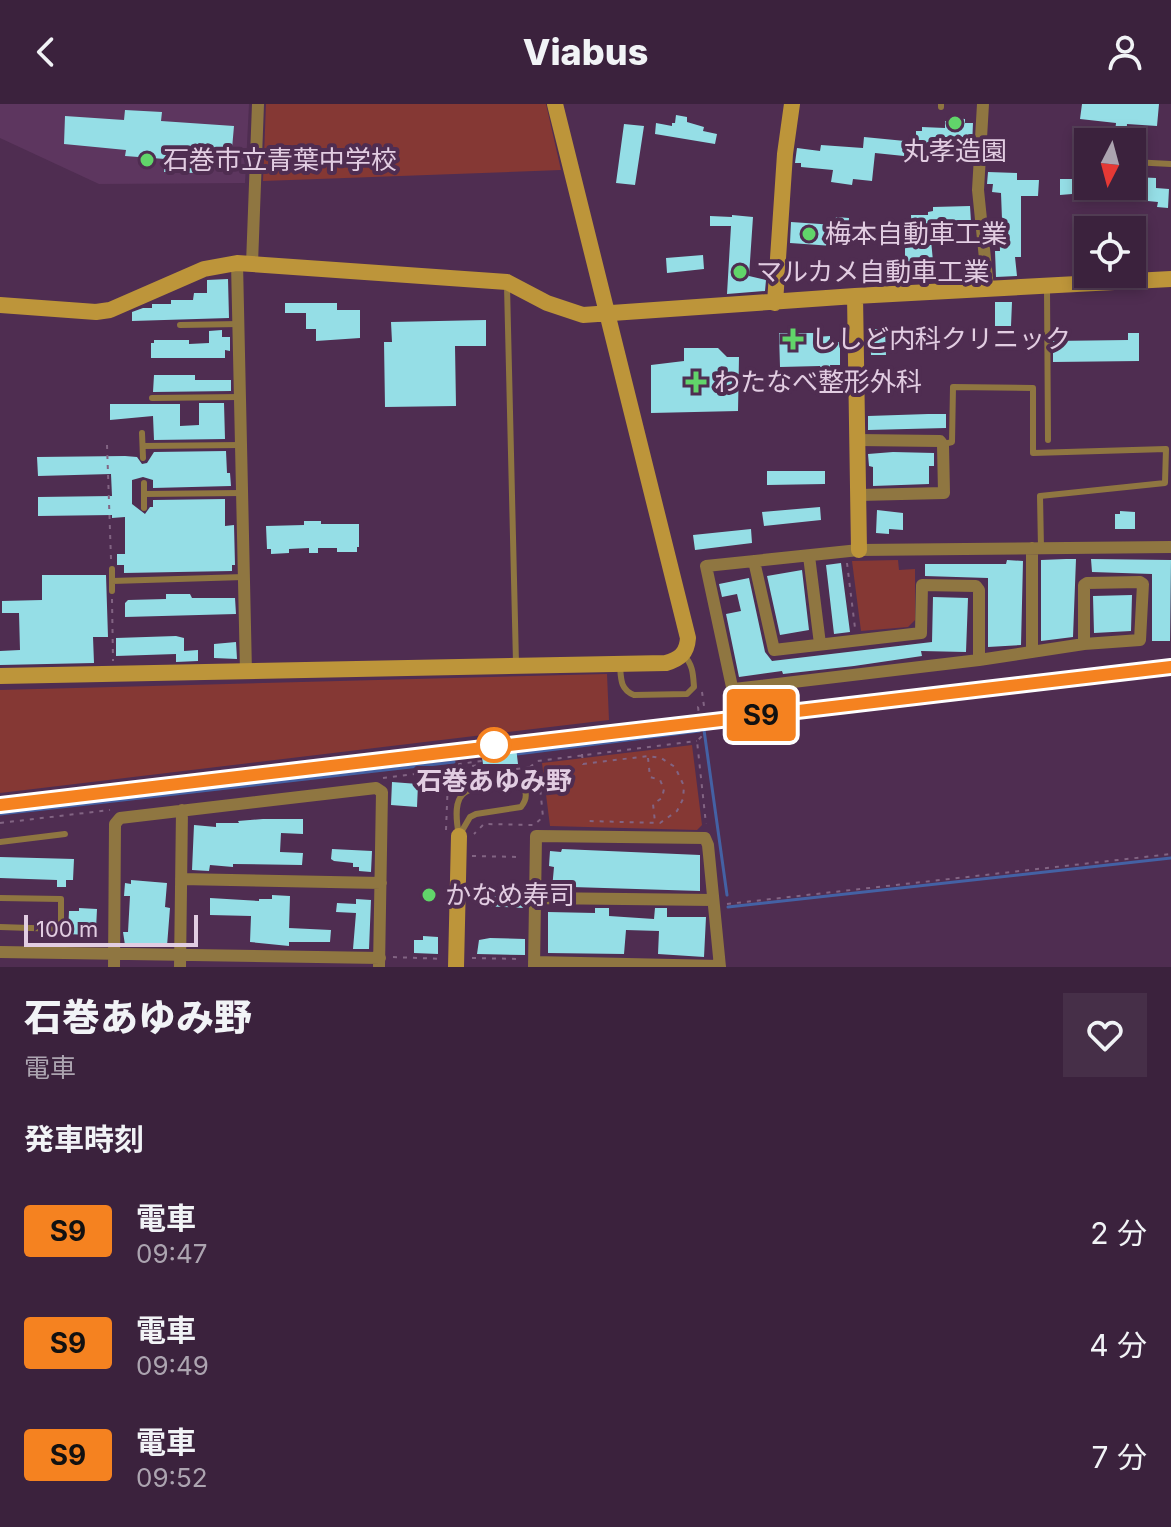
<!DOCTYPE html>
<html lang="ja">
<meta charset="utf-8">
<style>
:root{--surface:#3b223d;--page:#462f48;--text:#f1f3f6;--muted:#aca4b0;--line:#543f57}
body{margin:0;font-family:Inter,"Noto Sans JP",sans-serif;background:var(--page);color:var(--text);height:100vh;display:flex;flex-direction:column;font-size:30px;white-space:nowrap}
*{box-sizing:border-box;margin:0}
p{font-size:26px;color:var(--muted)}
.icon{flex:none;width:44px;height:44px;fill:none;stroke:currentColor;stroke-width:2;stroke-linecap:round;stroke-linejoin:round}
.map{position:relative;height:863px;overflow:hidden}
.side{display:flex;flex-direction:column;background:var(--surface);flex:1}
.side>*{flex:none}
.badge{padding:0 16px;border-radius:6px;font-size:28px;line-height:52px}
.needle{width:52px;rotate:186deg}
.tools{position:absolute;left:1074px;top:24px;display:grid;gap:16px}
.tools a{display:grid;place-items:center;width:72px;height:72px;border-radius:0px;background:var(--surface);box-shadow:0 4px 12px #0003,0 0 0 2px var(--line);font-size:40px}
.scale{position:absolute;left:24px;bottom:20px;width:174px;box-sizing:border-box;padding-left:8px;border:4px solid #e2cde2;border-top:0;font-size:22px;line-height:28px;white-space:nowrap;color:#e2cde2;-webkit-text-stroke:6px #4f2d51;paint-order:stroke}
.map>.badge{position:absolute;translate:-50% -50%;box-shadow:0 0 0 4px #fff}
h2{padding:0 24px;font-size:30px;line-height:72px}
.round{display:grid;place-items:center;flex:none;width:84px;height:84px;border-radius:0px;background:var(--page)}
.headline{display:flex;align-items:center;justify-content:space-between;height:136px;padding:0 24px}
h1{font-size:38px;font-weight:800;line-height:60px}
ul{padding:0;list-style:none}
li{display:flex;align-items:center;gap:24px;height:112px;padding:0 24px}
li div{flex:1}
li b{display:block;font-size:30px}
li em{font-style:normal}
li .badge{min-width:88px;font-weight:700;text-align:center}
header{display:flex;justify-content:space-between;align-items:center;height:104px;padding:0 24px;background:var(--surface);font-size:36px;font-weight:800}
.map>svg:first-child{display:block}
.built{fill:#5d365f}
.green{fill:#853834}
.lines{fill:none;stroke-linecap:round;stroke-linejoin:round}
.stream{stroke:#4461a4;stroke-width:3}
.building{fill:#95dee6}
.path{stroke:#826483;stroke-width:2;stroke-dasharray:4 6;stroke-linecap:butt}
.lane{stroke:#8f7641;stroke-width:6}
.street{stroke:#8f7641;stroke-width:12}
.secondary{stroke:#bd953a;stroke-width:16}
.rail-casing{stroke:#b39ab4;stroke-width:6}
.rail{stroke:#4f2d51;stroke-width:3;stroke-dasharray:9;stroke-linecap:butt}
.line-casing{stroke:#fff;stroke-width:18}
.line{stroke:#f58220;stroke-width:12}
.poi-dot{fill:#61d56a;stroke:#4f2d51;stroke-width:3}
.stop-dot{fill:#fff;stroke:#f58220;stroke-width:4}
.labels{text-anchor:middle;stroke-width:8;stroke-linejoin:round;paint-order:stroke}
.poi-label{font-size:26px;fill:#e2cde2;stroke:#4f2d51;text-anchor:start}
.stop-label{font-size:26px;font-weight:bold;fill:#e2cde2;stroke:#4f2d51}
</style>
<header><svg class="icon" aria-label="back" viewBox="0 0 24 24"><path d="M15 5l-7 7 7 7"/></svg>Viabus<svg class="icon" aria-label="person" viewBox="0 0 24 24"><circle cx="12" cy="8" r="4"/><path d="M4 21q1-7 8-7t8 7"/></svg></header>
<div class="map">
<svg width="1171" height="863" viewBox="0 0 1171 863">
<rect width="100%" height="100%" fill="#4f2d51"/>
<!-- built -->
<path class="built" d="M0,0H249L245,79L99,80L0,34Z"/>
<!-- green -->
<path class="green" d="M266,0H546L561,66L263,77Z
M898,456L899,466L915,465V516L908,523L861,527L852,457Z
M607,570L609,616L0,689V586Z
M692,641L702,721L697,726L550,722L542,659Z"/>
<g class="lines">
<!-- stream -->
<path class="stream" d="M704,626L727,791
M517,650L699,627
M0,710L454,658
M728,803L1171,754"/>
</g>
<!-- building -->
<path class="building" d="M1082,0H1159L1157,22L1127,20L1126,38H1114L1116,19L1080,15Z
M125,6L162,8L161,17L234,22L231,56L198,54L197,69L164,68L165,55L125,52L126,46L64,40L65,12L124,16Z
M676,11L687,13V18L704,23L703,27L717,30L715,40L655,30L656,19L672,22V19H675Z
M953,14L965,15V19H973L972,42L916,39V27H922V23L945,24V17L952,18Z
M624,20L644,22L635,81L616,79Z
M864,33L905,37L904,52L875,49L872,77L853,75L852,81L831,78L833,66L801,63V59H795L797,44L820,47L821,41L863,44Z
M1073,41L1088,42V56L1080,55L1084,89L1060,91V75H1073Z
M988,68L1017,69V76H1039L1038,92H1021V153H1015L1017,172L996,173L995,147H1000L999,115H1002L1001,89L992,88L993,80H987Z
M1134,73L1156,74V84L1169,85L1168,104L1157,103L1158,98L1137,96V91L1102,89L1103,82L1134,83Z
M970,102L971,118L938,119V126H930L933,157L930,158L931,169L918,170V174H898V164L905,163V143H912L911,111H928V108L933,107V103Z
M732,111L753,113L749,172L766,176L765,187L727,190L731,122H710V112L732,113Z
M836,113L849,114L847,143L790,139L791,118L835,121Z
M703,151L704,165L667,169L666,154Z
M228,175L229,214L132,217V208L143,204H152V200H171V196H193L194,189H207V176Z
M995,198H1012L1011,222H995Z
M285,199H337V206H360V234L316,237V225H306V209H285Z
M486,216V242H455L456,302L385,303L384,238H392L391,218Z
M870,224L885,227L886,251H871Z
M222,226V233H230V247L225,246V254H151V239H154V236H189V240L209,239V227Z
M779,229H815V233L830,232V239L840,238V261H830L831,272H820V262L780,263Z
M1128,229H1139V257L1053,258V237L1128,236Z
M684,244H718L727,253H739L738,307L651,309V261L684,257Z
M154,271H195V276H231V287L153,288Z
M199,299H224L225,335L154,336L153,312L110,316V300H180V322L199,321Z
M928,310H946V324L868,326V312Z
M226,347L227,369H230L231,382L153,384V376L143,373L132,376V400L145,410L150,403H153V396L225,395V422L234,421L235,461H232V467L124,469V461H117V450H125V413L112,414V411L38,412V393L112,392L111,370L38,372L37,353L125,352L137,353L142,360L147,359L154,348Z
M893,348L934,349V362H929V380L873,382V363L869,362L868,350Z
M767,367H825V380L767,381Z
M820,403L821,416L764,422L762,408Z
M877,406L903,409V426L889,425V430L876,429Z
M1120,407L1135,408V425H1115V410H1120Z
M304,417H321V420H359V443H357V448H337V444H318V449H309V444L289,445V449L271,450V445H267L266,422L304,421Z
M751,425L752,439L695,446L693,431Z
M1066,455H1076L1073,533L1041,537V456Z
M1091,455L1171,456L1170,537H1152V470L1092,468Z
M1007,456L1023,457L1021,541L988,543V474L925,472V460H1006Z
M841,459L850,528L834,530L826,461Z
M802,466L809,526L780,531L767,472Z
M42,471H106L108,533H93L94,559L0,561V547L20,546L19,509H2V497L42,496Z
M749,474L765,548L772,557L932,538L933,493L968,494L966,548L921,547L922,552L854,562L783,570L782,567L739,573L726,510L741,507L737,490L722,493L719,480Z
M166,490H190L192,494H235L236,510L125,513V499L128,496L166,495Z
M1132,491L1131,527L1094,529L1093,492Z
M176,532L184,534V547L198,546V557L176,558V550L116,552V534Z
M236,538L237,555L214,554V540Z
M516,643L518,660H483L481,647Z
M392,678L418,680L417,703L391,701Z
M263,715H303V730L281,729L280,748L303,749L302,761L233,760V763L210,761L209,767L192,766L194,721L216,723V719H239L238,717Z
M332,745L372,747L371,768L359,767V763H353V759L334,757L331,755Z
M562,745L700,751V787L572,783V785H552L554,763L549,762L550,747L561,748Z
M0,753L74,755L73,776H66V783H57V776L0,774Z
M131,776L167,779L165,803L170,804L167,842L125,841L123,828H128L130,792H124L125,779L131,780Z
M479,784L526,790V804L478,802Z
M272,791L290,792L289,824L331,826L330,838H289V842L250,838L251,812L210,811V794L259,797V795H272Z
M356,795L371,796L369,845H353L356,809L336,808L337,799L356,800Z
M79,804L97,805L96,825L87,824V831L68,830L69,807H79Z
M595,804H609V812L654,815L655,804H667V813H706L704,853L658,850L659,827L626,826L624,850L548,849V808L595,809Z
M423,832L438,833V850L414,849V836H423Z
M490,834L525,835V851L477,850L479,836Z"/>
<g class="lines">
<!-- path -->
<path class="path" d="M107,341L111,455
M847,459L855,524
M112,495L113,557
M702,588L704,602L698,603L702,632L697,637L706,720
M582,650L583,660L648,652L661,654L675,663L684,682L683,695L677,707L660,719L587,717
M648,654L650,673L660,676L664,685L662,694L653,700L655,718
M530,663L537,657L697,637
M480,668L479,661L459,664V660L482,657
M383,674L447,666L448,675
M0,719L110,706
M446,726L448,675L530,663L540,683L543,713L534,721L484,720L474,730
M472,752L522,753
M727,800L1171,750
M393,853L443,855
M472,854L521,855"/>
<!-- lane -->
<path class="lane" d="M941,3V0
M1132,58L1171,60
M507,182L516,559
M1047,185L1048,336
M180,221L239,220
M152,294L239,293
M142,329L143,354
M944,340L952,338L953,283L1033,284V349L1166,345L1165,379L1040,392L1041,444
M143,342L240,341
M144,379V404
M144,390L241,389
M112,465V487
M112,477L244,473
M620,561C621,575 620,585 634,591L687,590L694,583C693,569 693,561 683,550
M514,679C527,681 529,693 521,703L476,710L470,713L459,732C449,678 470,685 514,679Z
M0,738L65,730
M0,794L61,795V825L0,823"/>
<!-- street -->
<path class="street" d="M983,0L978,86L988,184
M237,159L246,568
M252,160L258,0
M858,336L940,337L943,341L944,389L859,391
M809,452L820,540
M754,457L774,546L921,529L922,481L976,482L979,486V556
M1084,540V481L1087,479L1140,478L1143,480L1140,536L1084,540L979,556L734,585L732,583L706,462L859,446L1171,443
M1032,548V444
M181,775L381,779
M535,794L713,796
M0,848L380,854
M534,858L720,862
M114,863L115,720L120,714L376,684L382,688L379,863
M180,863L182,706
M534,863L536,732L705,734L708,741L720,863"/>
<!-- secondary -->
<path class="secondary" d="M855,192L859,446
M775,199L785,50L792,0
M0,201L96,208L110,206L204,165L237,159L507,178L547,199L583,211L855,192L1171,175
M0,572L666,559C680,555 687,549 688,534L555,0
M456,863L459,732"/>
<!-- rail casing -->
<g class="rail-casing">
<path id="rail" d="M0,701L1171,563"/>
</g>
<!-- rail -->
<use href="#rail" class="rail"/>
</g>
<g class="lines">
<!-- line casing -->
<g class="line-casing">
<path id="line" d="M0,701L1171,563"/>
</g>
<!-- line -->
<use href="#line" class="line"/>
</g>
<!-- markers -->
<g class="poi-dot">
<circle cx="955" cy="19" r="8"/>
<circle cx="147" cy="56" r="8"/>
<circle cx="809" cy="130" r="8"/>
<circle cx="740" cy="168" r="8"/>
<path d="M789 223h8v8h8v8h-8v8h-8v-8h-8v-8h8z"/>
<path d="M692 266h8v8h8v8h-8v8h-8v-8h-8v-8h8z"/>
<circle cx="429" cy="791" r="8"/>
</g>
<circle class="stop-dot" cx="494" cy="641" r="16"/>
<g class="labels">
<!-- poi labels -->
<g class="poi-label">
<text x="955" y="56" text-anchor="middle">丸孝造園</text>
<text x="163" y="65">石巻市立青葉中学校</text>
<text x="825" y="139">梅本自動車工業</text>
<text x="756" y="177">マルカメ自動車工業</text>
<text x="811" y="244">ししど内科クリニック</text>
<text x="714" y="287">わたなべ整形外科</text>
<text x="445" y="800">かなめ寿司</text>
</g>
<!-- stop labels -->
<g class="stop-label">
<text x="494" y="686">石巻あゆみ野</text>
</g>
</g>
</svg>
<div class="tools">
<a><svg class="needle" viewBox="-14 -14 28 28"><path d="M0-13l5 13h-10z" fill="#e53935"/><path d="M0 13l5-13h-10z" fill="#aca4b0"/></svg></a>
<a><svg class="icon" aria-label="locate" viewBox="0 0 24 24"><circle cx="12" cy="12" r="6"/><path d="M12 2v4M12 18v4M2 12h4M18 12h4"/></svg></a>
</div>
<div class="scale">100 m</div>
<b class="badge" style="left:761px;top:611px;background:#f58220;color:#111">S9</b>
</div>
<section class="side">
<div class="headline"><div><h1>石巻あゆみ野</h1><p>電車</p></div><a class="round"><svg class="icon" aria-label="heart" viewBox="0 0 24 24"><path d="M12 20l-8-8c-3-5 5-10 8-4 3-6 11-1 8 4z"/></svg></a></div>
<h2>発車時刻</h2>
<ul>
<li><span class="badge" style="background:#f58220;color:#111">S9</span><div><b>電車</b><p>09:47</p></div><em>2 分</em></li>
<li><span class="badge" style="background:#f58220;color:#111">S9</span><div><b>電車</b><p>09:49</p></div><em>4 分</em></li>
<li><span class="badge" style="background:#f58220;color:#111">S9</span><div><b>電車</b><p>09:52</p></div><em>7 分</em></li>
</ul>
</section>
